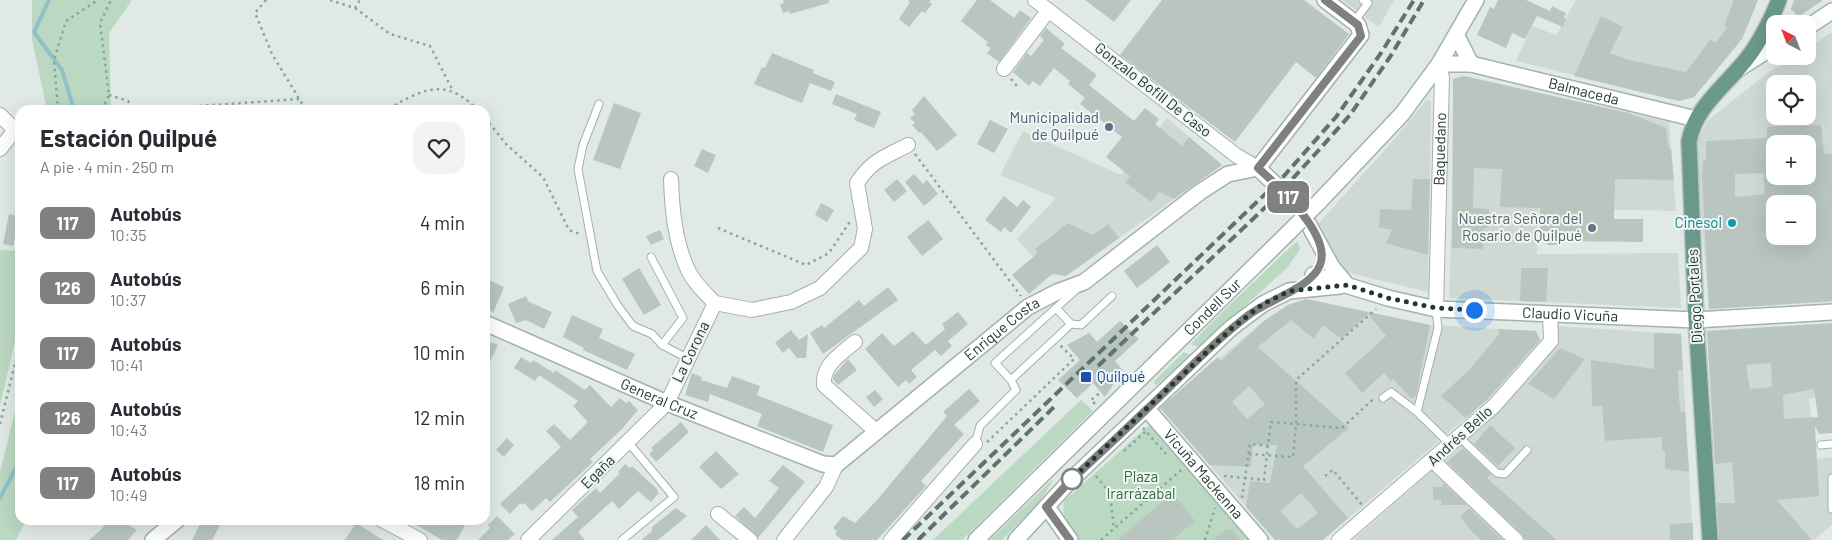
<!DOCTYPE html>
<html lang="es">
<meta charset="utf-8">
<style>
:root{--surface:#fff;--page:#f2f2f3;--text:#2b2b33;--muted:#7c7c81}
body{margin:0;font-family:Barlow,sans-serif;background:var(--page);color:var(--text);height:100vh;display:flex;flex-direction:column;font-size:19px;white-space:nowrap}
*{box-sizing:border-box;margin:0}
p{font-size:16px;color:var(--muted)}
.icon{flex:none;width:28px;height:28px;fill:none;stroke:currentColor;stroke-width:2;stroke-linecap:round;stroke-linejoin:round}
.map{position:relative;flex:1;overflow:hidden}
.sheet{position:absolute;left:15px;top:105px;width:475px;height:420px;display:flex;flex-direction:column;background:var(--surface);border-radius:15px;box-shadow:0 5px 20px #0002}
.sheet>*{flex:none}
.badge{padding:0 10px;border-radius:8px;font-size:18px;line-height:32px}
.needle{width:32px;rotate:318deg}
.tools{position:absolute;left:1766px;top:15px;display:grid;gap:10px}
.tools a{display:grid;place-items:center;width:50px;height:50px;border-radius:10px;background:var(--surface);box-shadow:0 5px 20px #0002;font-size:25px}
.you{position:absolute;width:25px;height:25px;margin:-12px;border:4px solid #fff;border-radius:50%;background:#1a73e8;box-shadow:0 0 0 8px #1a73e833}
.map>.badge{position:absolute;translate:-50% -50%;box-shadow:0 0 0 2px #fff}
.round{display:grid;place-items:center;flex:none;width:52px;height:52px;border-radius:15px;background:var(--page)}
.head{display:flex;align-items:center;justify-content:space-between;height:85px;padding:0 25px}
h1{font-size:24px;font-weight:700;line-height:38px}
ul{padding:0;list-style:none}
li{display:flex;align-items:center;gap:15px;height:65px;padding:0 25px}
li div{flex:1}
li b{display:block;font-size:19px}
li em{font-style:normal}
li .badge{min-width:55px;font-weight:700;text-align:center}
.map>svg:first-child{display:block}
.built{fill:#cfd9d4;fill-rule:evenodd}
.green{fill:#bbd8c2}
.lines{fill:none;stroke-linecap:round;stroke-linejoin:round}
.stream{stroke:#8ec2c8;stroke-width:4}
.building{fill:#b9c6c0;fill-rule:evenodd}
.lane-casing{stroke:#a4b0ab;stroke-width:9}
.street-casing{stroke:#a4b0ab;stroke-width:16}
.secondary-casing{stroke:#a1b3ac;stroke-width:18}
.primary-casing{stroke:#bdc3c1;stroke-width:18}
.path{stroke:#84a99b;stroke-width:2.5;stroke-dasharray:2.5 4;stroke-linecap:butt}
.lane{stroke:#fff;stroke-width:7}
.street{stroke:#fff;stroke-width:14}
.secondary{stroke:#fff;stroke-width:15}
.primary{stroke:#6a998b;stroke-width:15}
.rail{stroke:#5d736c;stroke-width:4;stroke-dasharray:10 5;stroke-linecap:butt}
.secondary-bridge-casing{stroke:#a1b3ac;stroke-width:18;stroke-linecap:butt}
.secondary-bridge{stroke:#fff;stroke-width:15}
.line-casing{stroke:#fff;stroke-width:11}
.line{stroke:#808080;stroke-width:8}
.walk{stroke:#233731;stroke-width:5;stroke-dasharray:0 9}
.service-dot{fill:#5c6f8a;stroke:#f0f6f3;stroke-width:2}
.culture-dot{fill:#0f9aa8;stroke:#f0f6f3;stroke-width:2}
.worship-dot{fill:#6b7280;stroke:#f0f6f3;stroke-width:2}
.transit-dot{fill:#1a4fb4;stroke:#f0f6f3;stroke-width:2}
.stop-dot{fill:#fff;stroke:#808080;stroke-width:2.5}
.labels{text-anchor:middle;stroke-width:4;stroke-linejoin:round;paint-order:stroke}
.street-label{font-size:15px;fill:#233731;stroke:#f0f6f3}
.service-label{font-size:15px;fill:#4e5e75;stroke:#f0f6f3;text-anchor:end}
.worship-label{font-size:15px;fill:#5b616d;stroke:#f0f6f3;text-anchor:end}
.culture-label{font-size:15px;fill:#0d838f;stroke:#f0f6f3;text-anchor:end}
.transit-label{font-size:15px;fill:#164399;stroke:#f0f6f3;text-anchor:start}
.park-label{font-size:15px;fill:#326944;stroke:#f0f6f3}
</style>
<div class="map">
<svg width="1832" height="540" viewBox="0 0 1832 540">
<rect width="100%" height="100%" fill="#e0e9e5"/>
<!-- built -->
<path class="built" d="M1342,0H1394L1379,27Z
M1576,0H1758L1742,39L1694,97L1680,101L1516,61L1532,26L1556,35Z
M1832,32V302L1709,309L1695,143L1707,121L1765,75L1794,56H1808V48ZM1775,84H1808V116H1775ZM1775,144H1808V176H1775ZM1775,204H1808V236H1775Z
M1464,76L1669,122L1676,211L1539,208L1537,254L1678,253L1681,308L1449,298L1454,147L1453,79Z
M1427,99L1431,102L1428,292L1345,272L1317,225L1392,142Z
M1167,118L1219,162V167L1066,276L1054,274L1051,277L1017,239L1056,198L1000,175L1023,131L1121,175Z
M1306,299L1430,325L1536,331L1540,341L1487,400L1323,540H1275L1160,408L1264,321L1288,305Z
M1557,326L1681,334L1693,540H1353L1496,414L1554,349Z
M1794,326L1832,393L1809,399L1817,459L1832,457V525L1814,540H1719L1707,331Z"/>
<!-- green -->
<path class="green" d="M32,0H132L109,33L111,110H47L32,39Z
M1297,241L1300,249L1287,268L1199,347L1191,344L1220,314Z
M0,250L20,251L19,324L0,405Z
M1184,352L1191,355L1157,385L1154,384L1155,380Z
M20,391V520H26L16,540H0V472Z
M1081,400L1093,411L962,540H933Z
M1148,426L1154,428L1249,540H1075C1064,527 1062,518 1064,501Z
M1054,478L1041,501L1002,540H990Z"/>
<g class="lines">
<!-- stream -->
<path class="stream" d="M49,0L34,32L62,70L74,110
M0,498L20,460"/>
</g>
<!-- building -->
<path class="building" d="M783,0H829V3L790,14V11L783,13L780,4L784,3Z
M908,0H931L929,2L932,4L925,13L922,11L909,27L899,19L910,2Z
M977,0H990L1014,18L1020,10L1031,18L999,62L987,53L991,48L986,45L988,42L961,21Z
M1085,0H1131L1114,22Z
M1162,0H1304L1349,34L1316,78L1296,62L1235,142L1120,55Z
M1498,0H1526L1550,11L1552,6L1566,13L1564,18L1566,19L1563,27L1537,16L1525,39L1512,33L1506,48L1477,35L1490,7L1494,9Z
M1734,0H1758L1742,39L1694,97L1679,101L1574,76L1601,16L1623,27L1610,53L1629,60L1686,72L1710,40L1716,42L1727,28L1724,26Z
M1794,0H1823L1798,17L1791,9Z
M1046,28L1065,44L1061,48L1097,75L1089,85L1134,121L1145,108L1159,119L1155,124L1182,146L1189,137L1222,165L1174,199L1159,192L1151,202L1125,182L1130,176L1106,157L1122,137L1080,104L1085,98L1068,84L1070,81L1054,68L1040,86L1033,81L1029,86L1013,72L1027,53L1031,56L1044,40L1040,36Z
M772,53L814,70L813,73L835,82L831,91L810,83L802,103L754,84L762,67L765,68Z
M1464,76L1629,113L1666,128L1669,150L1671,149L1674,180L1615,179L1614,219H1643V242L1562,241V245H1547V238H1540V208L1500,207L1502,169L1474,168L1473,208L1489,209V228H1484L1483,249L1452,248L1453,79Z
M836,94L881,112L874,128L854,120L857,114L832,104Z
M924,96L957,135L937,151L921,132L919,133L912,125L915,123L910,118L915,114L912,110Z
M614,103L641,113L620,169L593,160Z
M990,120L1008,129L994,153L977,144Z
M1821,125L1824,154H1832V301L1709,309L1702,177L1703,160H1706V141L1767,138V127ZM1775,144H1808V176H1775ZM1763,173L1765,194L1735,197V174ZM1775,204H1808V236H1775Z
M702,149L716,155L708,173L694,166Z
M914,174L923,184L927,180L938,194L924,206L905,182Z
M897,179L907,191L894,202L884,190Z
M1413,179H1430L1428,255L1386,243L1392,230L1379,227L1380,209L1411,210Z
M1004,196L1017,207L1023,200L1031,207L1011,233L1004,227L1001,232L985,220Z
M821,203L834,210L827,222L815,215Z
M9,214L20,217L13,246L3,244Z
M928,220L943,239L922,256L907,237Z
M1068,223L1093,235L1108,224L1119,238L1066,276L1052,274L1029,294L1012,275L1038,253L1035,249Z
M660,230L664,239L651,245L646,236Z
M1157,245L1170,262L1137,288L1124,271Z
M639,268L661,305L644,315L622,279Z
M1521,268H1548L1546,302L1520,301Z
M485,278L504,287L493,313L485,305Z
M888,287L898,300L823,354L810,333L822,325L824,328L859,300L864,306Z
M526,296L529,302L552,312L544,329L526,320L516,323L508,304Z
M1306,299L1430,325L1416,395L1412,399L1393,379L1391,381L1384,373L1362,393L1345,373L1386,336L1368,314L1342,339L1323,325L1314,339L1291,320L1258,347L1349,428L1303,466L1348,518L1323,540H1275L1246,507L1250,481L1270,483L1277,445H1253L1251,467L1210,465L1160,408L1218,357L1221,361L1264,321L1288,305ZM1249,386L1265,404L1247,419L1232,402ZM1301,493L1318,513L1297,529L1280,511Z
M958,312L968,324L948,341L952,346L941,356L935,350L911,370L917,377L909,384L906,380L898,387L865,349L882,333L894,346L913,331L926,345L945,329L942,324Z
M572,315L603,329L599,338L635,354L627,370L583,350L584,348L563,337Z
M1120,321L1139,339L1115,361L1123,370L1105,397L1093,383L1077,398L1058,380L1080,360L1067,345L1089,333L1097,342Z
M1832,323V433L1819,434L1815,426L1819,496L1777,500L1812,540H1719L1717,503H1735L1732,462L1715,464L1707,331ZM1771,363L1772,387L1750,389L1746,365ZM1814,389L1818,417L1784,419L1783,395Z
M1499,329L1536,331L1540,340L1488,399L1466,418L1441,396L1471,368L1499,334Z
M791,330L799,340L808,334L806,358H797L789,348L783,353L775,343Z
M1654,333L1681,334L1683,370H1678L1679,400L1681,412H1685L1689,472L1665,469V451H1662V437L1605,441L1602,406H1592L1591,360L1654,369Z
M485,340L498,345L485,372Z
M1560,348L1585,359L1554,399L1528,384Z
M521,357L531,363L533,360L554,373L555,370L585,390L590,385L611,407L620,398L626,403L629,401L638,410L622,429L590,459L593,462L550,502L546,498L532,511L524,503L522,505L520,503L510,514L500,504L561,447L546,431L554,424L570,440L588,422L573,406L578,401L539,375L535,381L514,368Z
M848,359L857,370L838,385L833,379L834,375Z
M692,373L702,377L701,380L727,388L732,376L760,386L757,395L833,425L823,452L757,426L762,414L710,394L708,402L685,395Z
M969,389L980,401L954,425L964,434L921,481L926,486L877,540H842L835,534L837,531L833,528L843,516L855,523L877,500L947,416L943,412Z
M875,390L883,399L874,407L866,397Z
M681,422L689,432L656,462L649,454L653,450L651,448Z
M1490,425L1515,448L1498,466L1474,444Z
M507,438L514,445L504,457L496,450Z
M1463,448L1491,474L1487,478L1557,540H1525L1522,534L1447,462Z
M716,451L739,474L721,489L699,467Z
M625,464L630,468L632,466L656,488L659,493L651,502L638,491L619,509L612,501L578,532L585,540H552L578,517L572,510L596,488L600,493L620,473L618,472Z
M783,465L805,482L758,538L735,516L744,507L755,518L779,488L769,481Z
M1443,484H1444L1467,505H1441V500H1433V487H1443Z
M1173,493L1195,521L1172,540H1117Z
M676,508L687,516L658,540H641L652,531V527Z
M1469,508L1503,540H1481L1473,533L1460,517Z
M497,516L515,534L508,540H478L490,528L488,525Z
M107,520H119L137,530L128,540H89L102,529Z
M202,520H223L212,540H192Z
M408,520H455L465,525L457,540H442Z
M356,523L383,540H345Z
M1693,523V540H1670V524Z
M706,525L720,540H691Z
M1227,529L1232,530L1241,540H1212Z"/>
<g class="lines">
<!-- lane casing -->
<g class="lane-casing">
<path id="lane" d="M1354,22L1368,3L1363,0
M599,104L583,145L578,169L597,271L618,306L633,326L652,334L662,345L687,358
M651,257L683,318L662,345
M1056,308L1071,324L1081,325L1112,296
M1436,309L1438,328L1417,412L1450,444
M1071,324L1011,380L995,363L1077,289
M1383,398L1391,392L1417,412
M1459,437L1497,473L1505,474L1527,450
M975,444L980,426L1016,390L1011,380
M1821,445L1832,444
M1832,478V509
M622,540L674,497L628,442"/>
</g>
<!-- street casing -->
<g class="street-casing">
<g id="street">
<path d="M1035,0L1237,156L1258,168"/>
<path d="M1004,69L1048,11"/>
<path d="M0,115L15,130"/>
<path d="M0,149L15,130L20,129"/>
<path d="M671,179C672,210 675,242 688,270C694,283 705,293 715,303"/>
<path d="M715,303L752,310L791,302L820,288L861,248L865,229L857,183C872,160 885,157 908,145"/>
<path id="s1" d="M1436,309L1442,78L1439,64"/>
<path d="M855,342C841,354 822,365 824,385L877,432"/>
<path d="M1433,461L1516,540"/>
<path d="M718,514L750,540"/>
<path d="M382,520L420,540"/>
<path d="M528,540L667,403L715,303"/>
<path d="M784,540L826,487L836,465"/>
<path d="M891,540L975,444"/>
<path d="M1339,540L1494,406L1551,341L1550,314"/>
</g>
</g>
<!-- secondary casing -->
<g class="secondary-casing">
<g id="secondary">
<path d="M1808,27L1832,11"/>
<path d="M1457,36L1471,64"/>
<path id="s2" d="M1439,64H1471L1696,119"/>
<path d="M1740,68L1775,46"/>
<path d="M1258,168L1361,35L1358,25L1325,0"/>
<path d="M1258,168L1299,207L1332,267L1347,285"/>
<path d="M1318,203L1402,114L1439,64L1476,0"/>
<path id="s3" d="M1313,275L1388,298L1436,309L1696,320L1832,312"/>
<path id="s4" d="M485,323L667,403L823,464L836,465L1028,307L1057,292L1084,282L1200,192L1228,174L1258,168"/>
<path id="s5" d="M1147,409L1260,540"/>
<path d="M1047,507L1070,540"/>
<path d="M153,540L177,520"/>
<path id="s6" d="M976,540L1289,232"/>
<path d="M1016,540L1070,481L1231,328L1263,304L1289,291L1340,286"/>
</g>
</g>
<!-- primary casing -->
<g class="primary-casing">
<path id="primary" d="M1710,540L1696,320L1689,141C1695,110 1718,92 1738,69C1755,51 1770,23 1779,0"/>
</g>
<!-- path -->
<path class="path" d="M266,0L255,13L272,54L306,110
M330,0L355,8L360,0
M355,8L390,34L430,46L453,91
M1785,18L1792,24
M1011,79L1017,86
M109,95L128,101L134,110
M58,110L54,60L66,21L98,0
M102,110L109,95L100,23L111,0
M141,110L299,99
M390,110C396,103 403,101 410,97C439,83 455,88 478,110
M485,118L507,145L543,177L569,230L582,235
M915,154L1021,296
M718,228L806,265L829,253L851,220
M1095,404L1091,400L1101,392
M0,424L20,344
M1143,428L1166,454
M987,442L1074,359L1060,345
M1124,451L1146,431
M1249,454L1293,457L1296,424L1342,428L1371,401L1375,400
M1096,476L1110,493L1114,529
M1224,476L1245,478L1250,444L1268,446L1271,422L1296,424V380L1376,309
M1325,476L1333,470L1362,505
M1110,493L1146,501
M1242,498L1245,478L1264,480L1268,446
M1101,540L1181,470
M1205,540L1215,508"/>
<!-- lane -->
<use href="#lane" class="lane"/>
<!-- street -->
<use href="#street" class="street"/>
<!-- secondary -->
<use href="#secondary" class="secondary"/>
<!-- primary -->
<use href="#primary" class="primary"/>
<!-- rail -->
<path class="rail" d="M1098,366L1274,199L1318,151L1350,115L1390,57L1424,0
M903,540L1283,177L1336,117L1381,53L1414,0
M918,540L1054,407"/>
<!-- secondary-bridge casing -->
<g class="secondary-bridge-casing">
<path id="secondary-bridge" d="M1289,232L1318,203"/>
</g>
<!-- secondary-bridge -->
<use href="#secondary-bridge" class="secondary-bridge"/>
</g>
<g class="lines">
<!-- line casing -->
<g class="line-casing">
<path id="line" d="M1070,540L1046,507L1070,481C1096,457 1122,433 1147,409C1181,377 1213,342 1250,314C1269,300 1312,287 1320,265C1332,235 1278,186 1258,168L1361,36L1358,25L1325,0"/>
</g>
<!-- line -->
<use href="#line" class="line"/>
<!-- walk -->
<path class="walk" d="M1072,479L1070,481L1232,328L1263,304L1289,291L1347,285L1388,298L1436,308L1474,310"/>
</g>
<!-- markers -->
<circle class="service-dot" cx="1109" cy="127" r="5"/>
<circle class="culture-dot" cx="1732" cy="223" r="5"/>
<circle class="worship-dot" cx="1592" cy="228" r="5"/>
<rect class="transit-dot" x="1080" y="371" width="12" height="12" rx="2.5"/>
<circle class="stop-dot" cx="1072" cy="479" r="10"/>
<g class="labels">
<!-- street labels -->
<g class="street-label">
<text transform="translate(1153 90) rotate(38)" y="5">Gonzalo Bofill De Caso</text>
<text dy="5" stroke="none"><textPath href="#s2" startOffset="148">Balmaceda</textPath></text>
<text dy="5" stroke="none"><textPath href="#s1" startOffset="160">Baquedano</textPath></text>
<text transform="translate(1695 296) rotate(-93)" y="5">Diego Portales</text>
<text dy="5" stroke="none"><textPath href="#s6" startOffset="332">Condell Sur</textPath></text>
<text dy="5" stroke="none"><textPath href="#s3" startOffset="262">Claudio Vicuña</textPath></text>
<text dy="5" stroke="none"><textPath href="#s4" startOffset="594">Enrique Costa</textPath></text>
<text transform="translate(691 352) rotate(-64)" y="5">La Corona</text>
<text dy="5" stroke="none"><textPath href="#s4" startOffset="190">General Cruz</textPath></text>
<text transform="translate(1460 436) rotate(-42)" y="5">Andrés Bello</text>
<text transform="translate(598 472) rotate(-45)" y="5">Egaña</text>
<text dy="5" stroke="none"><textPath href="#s5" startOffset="86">Vicuña Mackenna</textPath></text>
</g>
<!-- service labels -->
<g class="service-label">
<text x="1099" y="123">Municipalidad<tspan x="1099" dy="17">de Quilpué</tspan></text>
</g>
<!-- worship labels -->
<g class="worship-label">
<text x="1582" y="224">Nuestra Señora del<tspan x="1582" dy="17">Rosario de Quilpué</tspan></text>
</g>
<!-- culture labels -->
<g class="culture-label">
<text x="1722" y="228">Cinesol</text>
</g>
<!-- transit labels -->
<g class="transit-label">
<text x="1097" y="382">Quilpué</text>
</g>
<!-- park labels -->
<g class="park-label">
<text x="1141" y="482">Plaza<tspan x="1141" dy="17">Irarrázabal</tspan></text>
</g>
</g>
</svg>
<div class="tools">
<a><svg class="needle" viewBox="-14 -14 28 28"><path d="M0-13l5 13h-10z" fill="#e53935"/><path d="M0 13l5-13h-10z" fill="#7c7c81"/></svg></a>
<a><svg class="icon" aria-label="locate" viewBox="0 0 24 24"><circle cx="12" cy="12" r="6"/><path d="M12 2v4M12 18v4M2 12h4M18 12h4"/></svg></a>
<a>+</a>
<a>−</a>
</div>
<div class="you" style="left:1474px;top:310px"></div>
<b class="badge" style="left:1288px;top:197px;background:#808080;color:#fff">117</b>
<section class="sheet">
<div class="head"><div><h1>Estación Quilpué</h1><p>A pie · 4 min · 250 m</p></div><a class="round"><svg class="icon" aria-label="heart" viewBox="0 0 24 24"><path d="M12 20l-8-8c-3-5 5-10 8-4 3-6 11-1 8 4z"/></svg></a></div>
<ul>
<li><span class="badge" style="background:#808080;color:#fff">117</span><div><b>Autobús</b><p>10:35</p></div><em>4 min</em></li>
<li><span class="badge" style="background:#808080;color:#fff">126</span><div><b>Autobús</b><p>10:37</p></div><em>6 min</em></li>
<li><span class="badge" style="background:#808080;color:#fff">117</span><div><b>Autobús</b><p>10:41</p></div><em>10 min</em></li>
<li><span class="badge" style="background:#808080;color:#fff">126</span><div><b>Autobús</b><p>10:43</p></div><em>12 min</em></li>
<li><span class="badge" style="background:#808080;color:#fff">117</span><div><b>Autobús</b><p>10:49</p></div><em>18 min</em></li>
</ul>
</section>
</div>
